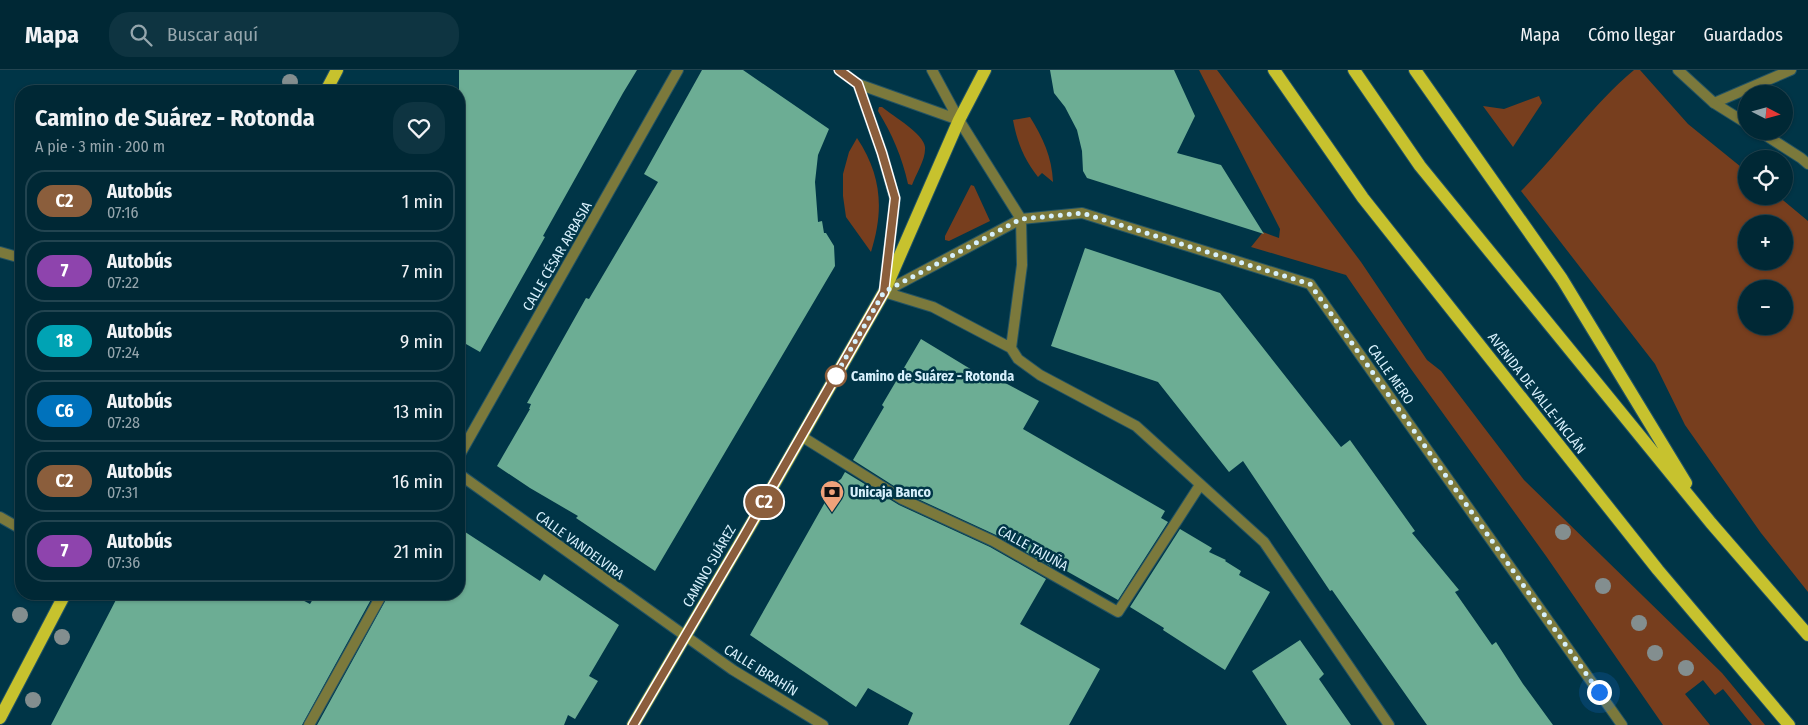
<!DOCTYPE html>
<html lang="es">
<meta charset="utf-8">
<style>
:root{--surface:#002835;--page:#0e3441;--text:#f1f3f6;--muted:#95a6ad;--line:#224450}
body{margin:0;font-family:"Fira Sans Condensed",sans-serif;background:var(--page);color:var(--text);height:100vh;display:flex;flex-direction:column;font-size:19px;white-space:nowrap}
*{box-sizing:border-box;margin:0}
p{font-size:16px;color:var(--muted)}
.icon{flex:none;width:28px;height:28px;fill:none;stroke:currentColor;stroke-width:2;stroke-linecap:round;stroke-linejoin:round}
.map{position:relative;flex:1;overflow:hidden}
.drawer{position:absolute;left:15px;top:15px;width:450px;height:515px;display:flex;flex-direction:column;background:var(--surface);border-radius:20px;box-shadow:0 1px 4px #0004,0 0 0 1px var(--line)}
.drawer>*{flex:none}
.badge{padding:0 10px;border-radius:16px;font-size:18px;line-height:32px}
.needle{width:32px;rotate:96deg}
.fabs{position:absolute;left:1738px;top:15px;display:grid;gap:10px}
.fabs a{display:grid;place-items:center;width:55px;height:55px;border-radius:50%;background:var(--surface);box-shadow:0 1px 4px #0004,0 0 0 1px var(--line);font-size:25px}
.you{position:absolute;width:25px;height:25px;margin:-12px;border:4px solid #fff;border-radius:50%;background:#1a73e8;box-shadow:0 0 0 8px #1a73e833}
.map>.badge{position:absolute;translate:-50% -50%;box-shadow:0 0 0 2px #fff}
.round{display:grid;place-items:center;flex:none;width:52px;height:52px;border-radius:20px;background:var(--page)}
.overview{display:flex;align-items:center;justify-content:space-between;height:85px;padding:0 20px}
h1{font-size:24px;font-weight:700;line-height:38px}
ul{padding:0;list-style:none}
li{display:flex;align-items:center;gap:15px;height:62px;margin:0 10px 8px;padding:0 10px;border:2px solid var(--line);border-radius:20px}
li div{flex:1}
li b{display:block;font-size:19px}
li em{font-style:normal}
li .badge{min-width:55px;font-weight:700;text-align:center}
header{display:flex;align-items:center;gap:30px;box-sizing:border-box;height:70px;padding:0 25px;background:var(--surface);border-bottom:1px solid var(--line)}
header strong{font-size:24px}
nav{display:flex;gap:28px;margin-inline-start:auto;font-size:18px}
.search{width:350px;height:45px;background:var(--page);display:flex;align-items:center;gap:12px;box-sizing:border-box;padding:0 18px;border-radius:20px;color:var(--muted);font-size:19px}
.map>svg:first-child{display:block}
.green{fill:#773e1e;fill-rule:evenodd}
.building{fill:#6cad94}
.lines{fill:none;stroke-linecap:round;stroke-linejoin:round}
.lane-casing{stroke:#225364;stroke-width:12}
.street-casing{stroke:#225364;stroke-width:12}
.primary-casing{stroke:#225364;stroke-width:14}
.lane{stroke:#7b793c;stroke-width:10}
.street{stroke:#7b793c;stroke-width:10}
.primary{stroke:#c7c22e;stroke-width:12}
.tree{fill:#838e8f}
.line-casing{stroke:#fff;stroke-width:11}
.line{stroke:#8b5e3c;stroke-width:8}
.walk{stroke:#d7f0fc;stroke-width:5;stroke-dasharray:0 9}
.stop-dot{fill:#fff;stroke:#8b5e3c;stroke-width:2.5}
.labels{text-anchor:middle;stroke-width:5;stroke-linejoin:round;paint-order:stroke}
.street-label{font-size:14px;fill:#d7f0fc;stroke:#003547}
.stop-label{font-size:14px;font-weight:bold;fill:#d7f0fc;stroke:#003547;text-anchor:start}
.poi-label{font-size:14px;font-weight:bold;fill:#d7f0fc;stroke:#003547;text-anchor:start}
</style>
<header>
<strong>Mapa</strong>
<div class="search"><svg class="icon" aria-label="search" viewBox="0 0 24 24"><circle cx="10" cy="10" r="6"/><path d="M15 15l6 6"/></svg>Buscar aquí</div>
<nav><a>Mapa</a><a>Cómo llegar</a><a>Guardados</a></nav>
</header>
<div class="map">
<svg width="1808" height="655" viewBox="0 0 1808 655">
<rect width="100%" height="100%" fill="#003547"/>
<!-- green -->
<path class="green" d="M1199,0H1217L1361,192L1427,290L1441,301L1524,410L1722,603L1765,655H1752L1723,619L1715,625L1703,610L1685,624L1710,655H1663L1546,486L1411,299L1346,205L1251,177L1263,162L1279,168L1280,159Z
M1634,0H1640L1688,54L1746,101V126H1778L1808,151V522L1761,463L1685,355L1655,294L1521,121C1560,82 1592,35 1634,0ZM1746,154H1784V191H1746ZM1746,219H1784V256H1746Z
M1539,26L1542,33L1513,77L1483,36L1504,39Z
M879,37H882C893,46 924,64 925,77C926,89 916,104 912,115L908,114C902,87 892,64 878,41Z
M1030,47C1043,68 1052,87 1053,112L1042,103L1038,107C1024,89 1017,72 1013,50Z
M857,68C882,106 884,140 871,182L846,147L843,126V104L849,82Z
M971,115L974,116L990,151L949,171L945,170V166Z"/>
<!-- building -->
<path class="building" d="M459,0H637L623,23L543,166L545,167L480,282L459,270Z
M702,0H743L829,59L818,85L815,112L818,152L822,151L824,163H826L834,176L835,196L655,501L576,448L578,446L530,418L497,396L530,339H529L531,334L527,333L586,228L589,229L658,112L644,104Z
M1050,0H1174L1195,46L1177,83L1221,95L1264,164L1087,108L1083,101L1082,81L1077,60L1065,37L1054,23Z
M1085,178L1220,223L1341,377L1350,370L1415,461L1412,463L1459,520L1455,522L1492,575L1496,572L1523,614L1553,655H1427L1332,520L1330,521L1243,391L1229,402L1158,312L1051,276Z
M921,269L987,309L990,305L1039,331L1023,359L1165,441L1161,448L1168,452L1118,530L1054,494L1052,497L996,465L905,423L853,390L884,337L882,335Z
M845,402L899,435L990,477L1046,509L1020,554L1100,599L1069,655H908L913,643L868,618L856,637L750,565L824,434L838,411L841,409Z
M459,458L540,511L544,504L619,555L589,606L598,611L575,649L568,645L564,655H317L389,524H459Z
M1180,459L1212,478L1209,482L1226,490L1225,491L1241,501L1239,505L1270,522L1225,600L1163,560L1164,558L1130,537Z
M119,524H291L310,534L316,524H374L302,655H51Z
M1300,570L1324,604L1319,609L1351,655H1287L1252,601Z"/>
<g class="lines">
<!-- lane casing -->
<g class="lane-casing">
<path id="lane" d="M1714,33L1791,0"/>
</g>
<!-- street casing -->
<g class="street-casing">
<path id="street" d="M839,0L858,14L959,50
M932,0L959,50L1021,149L1022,195L1011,278
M1678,0L1714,33L1746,53
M858,14L882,83L895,129L885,213
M1759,61L1801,88L1808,94
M0,182L21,188
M884,222L1021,149L1082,143L1310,214L1622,655
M884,222L933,237L1011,278
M1011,278L1018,289L1040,305L1136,356L1264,472L1389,655
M801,366L902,429L993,471L1118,542L1200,415
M459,386L678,0
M459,404L733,600L823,655
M0,447L21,459
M309,655L382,524"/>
</g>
<!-- primary casing -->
<g class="primary-casing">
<path id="primary" d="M1274,0L1363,128L1658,500L1789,655
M1354,0L1420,96L1711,453L1808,565
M1415,0L1562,209L1686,413
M326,21L337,0
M0,648L65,524
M633,655L753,451L884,222L959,50L985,0"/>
</g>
<!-- lane -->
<use href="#lane" class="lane"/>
<!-- street -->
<use href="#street" class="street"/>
<!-- primary -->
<use href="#primary" class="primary"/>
</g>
<!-- trees -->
<g class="tree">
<circle cx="290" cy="12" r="8"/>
<circle cx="1563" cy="462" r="8"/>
<circle cx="1603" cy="516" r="8"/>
<circle cx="20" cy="545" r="8"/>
<circle cx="1639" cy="553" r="8"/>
<circle cx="62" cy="567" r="8"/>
<circle cx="1655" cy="583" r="8"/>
<circle cx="1686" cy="598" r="8"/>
<circle cx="33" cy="630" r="8"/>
</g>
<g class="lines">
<!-- line casing -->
<g class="line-casing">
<path id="line" d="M633,655L743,468L884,222L895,128L882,83L858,14L839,0"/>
</g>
<!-- line -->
<use href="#line" class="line"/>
<!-- walk -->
<path class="walk" d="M836,306L834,308L884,222L1021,149L1082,143L1310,214L1599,622"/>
</g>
<!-- icons -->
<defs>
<g id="bank-pin" transform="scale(1.25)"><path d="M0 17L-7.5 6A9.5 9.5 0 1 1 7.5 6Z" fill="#f0a27a" stroke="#003547"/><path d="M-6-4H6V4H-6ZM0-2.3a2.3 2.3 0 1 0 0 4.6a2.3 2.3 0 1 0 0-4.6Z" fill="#111"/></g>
</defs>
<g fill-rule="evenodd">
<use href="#bank-pin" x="832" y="422"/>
</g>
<!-- markers -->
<circle class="stop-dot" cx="836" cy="306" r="10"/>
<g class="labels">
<!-- street labels -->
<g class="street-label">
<text transform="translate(557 186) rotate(-60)" y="5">CALLE CÉSAR ARBASIA</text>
<text transform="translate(1391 304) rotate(55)" y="5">CALLE MERO</text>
<text transform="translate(1537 323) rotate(52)" y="5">AVENIDA DE VALLE-INCLÁN</text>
<text transform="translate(580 475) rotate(36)" y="5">CALLE VANDELVIRA</text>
<text transform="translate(1033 478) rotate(29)" y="5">CALLE TAJUÑA</text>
<text transform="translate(709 496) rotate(-60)" y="5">CAMINO SUÁREZ</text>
<text transform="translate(761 600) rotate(32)" y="5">CALLE IBRAHÍN</text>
</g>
<!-- stop labels -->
<g class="stop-label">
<text x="851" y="311">Camino de Suárez - Rotonda</text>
</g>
<!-- poi labels -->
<g class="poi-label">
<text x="850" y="427">Unicaja Banco</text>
</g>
</g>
</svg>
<div class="fabs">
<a><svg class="needle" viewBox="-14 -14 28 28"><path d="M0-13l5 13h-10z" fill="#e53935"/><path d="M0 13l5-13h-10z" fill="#95a6ad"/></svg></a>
<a><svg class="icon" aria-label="locate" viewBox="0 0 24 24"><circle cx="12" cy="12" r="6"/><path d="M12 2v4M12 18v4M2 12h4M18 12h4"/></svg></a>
<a>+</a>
<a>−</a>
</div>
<div class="you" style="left:1599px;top:622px"></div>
<b class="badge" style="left:764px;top:432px;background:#8b5e3c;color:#fff">C2</b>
<section class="drawer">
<div class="overview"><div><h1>Camino de Suárez - Rotonda</h1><p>A pie · 3 min · 200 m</p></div><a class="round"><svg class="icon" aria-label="heart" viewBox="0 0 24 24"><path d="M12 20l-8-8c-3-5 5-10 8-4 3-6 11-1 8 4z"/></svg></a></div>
<ul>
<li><span class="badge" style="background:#8b5e3c;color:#fff">C2</span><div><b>Autobús</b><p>07:16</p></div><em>1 min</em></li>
<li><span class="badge" style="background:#8e44ad;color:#fff">7</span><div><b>Autobús</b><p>07:22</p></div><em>7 min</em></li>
<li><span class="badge" style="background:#00a3b4;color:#fff">18</span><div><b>Autobús</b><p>07:24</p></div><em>9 min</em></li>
<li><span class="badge" style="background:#0072bc;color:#fff">C6</span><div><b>Autobús</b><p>07:28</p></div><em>13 min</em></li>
<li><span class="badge" style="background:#8b5e3c;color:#fff">C2</span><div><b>Autobús</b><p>07:31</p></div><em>16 min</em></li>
<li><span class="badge" style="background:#8e44ad;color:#fff">7</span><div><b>Autobús</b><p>07:36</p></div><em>21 min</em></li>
</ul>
</section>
</div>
